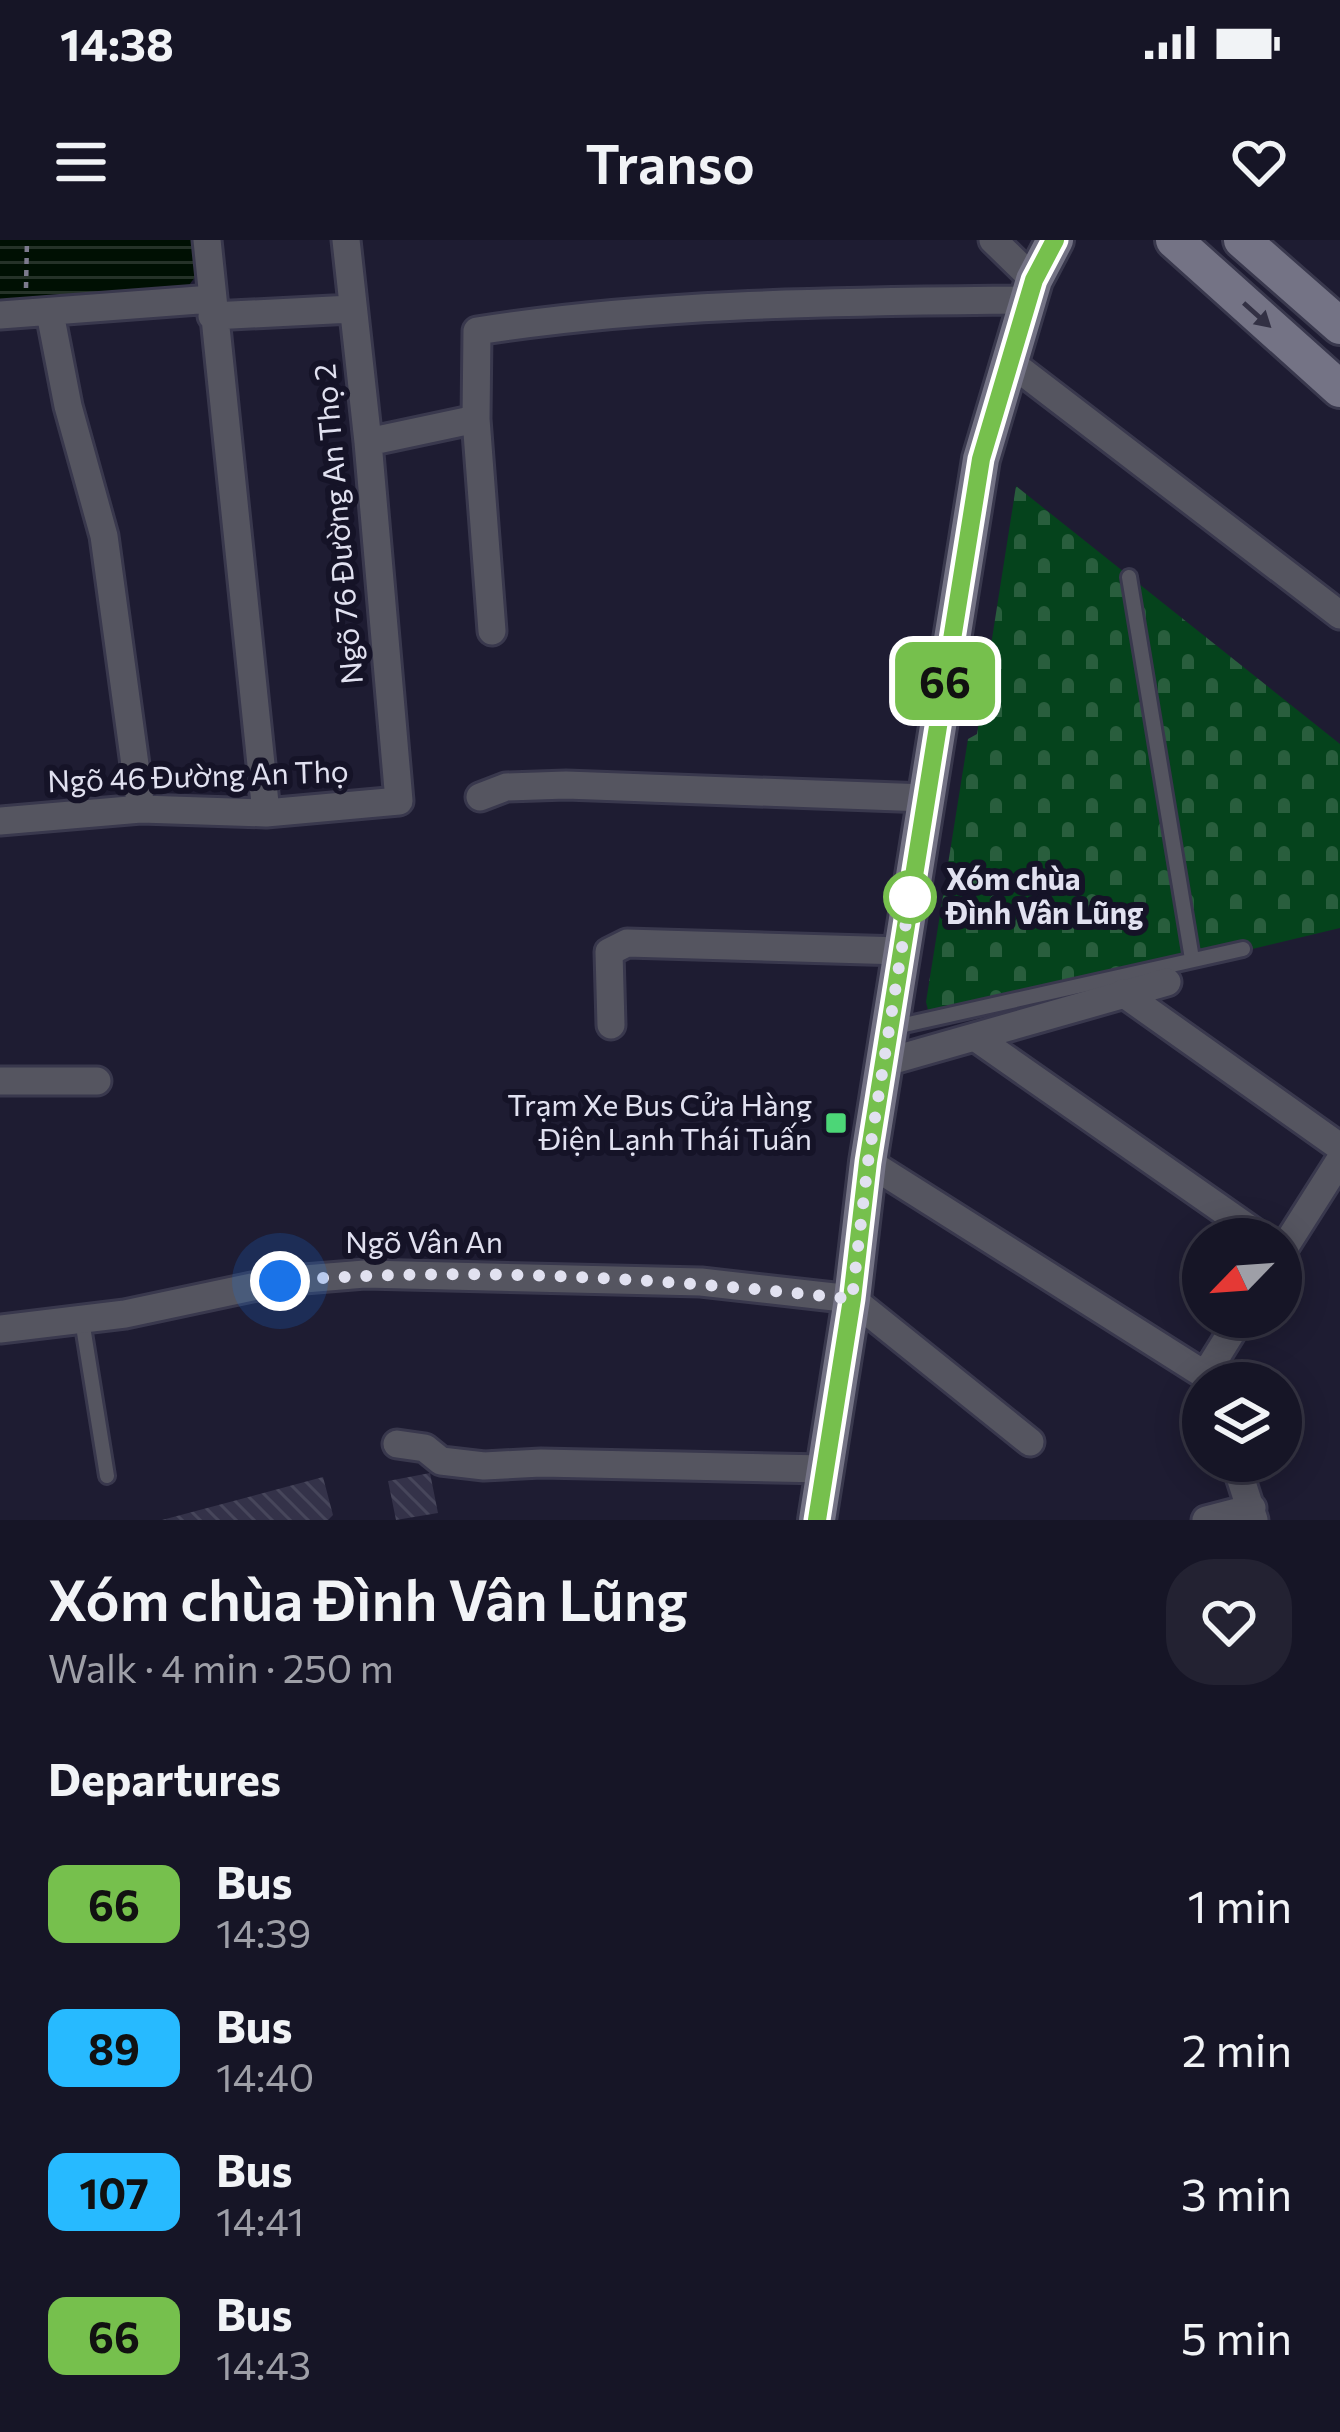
<!DOCTYPE html>
<meta charset="utf-8">
<style>
:root{--surface:#161526;--page:#232232;--text:#f1f3f6;--muted:#9e9fa7;--line:#353443}
body{margin:0;font-family:Commissioner,sans-serif;background:var(--page);color:var(--text);height:100vh;display:flex;flex-direction:column;font-size:45px;white-space:nowrap}
*{box-sizing:border-box;margin:0}
p{font-size:39px;color:var(--muted)}
.icon{flex:none;width:66px;height:66px;fill:none;stroke:currentColor;stroke-width:2;stroke-linecap:round;stroke-linejoin:round}
.map{position:relative;height:1280px;overflow:hidden}
.drawer{display:flex;flex-direction:column;background:var(--surface);flex:1}
.drawer>*{flex:none}
.badge{padding:0 24px;border-radius:18px;font-size:42px;line-height:78px}
.needle{width:78px;rotate:245deg}
.fabs{position:absolute;left:1182px;top:978px;display:grid;gap:24px}
.fabs a{display:grid;place-items:center;width:120px;height:120px;border-radius:50%;background:var(--surface);box-shadow:0 6px 30px #0003,0 0 0 3px var(--line);font-size:60px}
.you{position:absolute;width:60px;height:60px;margin:-30px;border:9px solid #fff;border-radius:50%;background:#1a73e8;box-shadow:0 0 0 18px #1a73e833}
.map>.badge{position:absolute;translate:-50% -50%;box-shadow:0 0 0 6px #fff}
h2{padding:0 48px;font-size:45px;line-height:108px}
.round{display:grid;place-items:center;flex:none;width:126px;height:126px;border-radius:48px;background:var(--page)}
.head{display:flex;align-items:center;justify-content:space-between;height:204px;padding:0 48px}
h1{font-size:57px;font-weight:600;line-height:90px}
ul{padding:0;list-style:none}
li{display:flex;align-items:center;gap:36px;height:144px;padding:0 48px}
li div{flex:1}
li b{display:block;font-size:45px}
li em{font-style:normal}
li .badge{min-width:132px;font-weight:700;text-align:center}
.status{display:flex;justify-content:space-between;align-items:center;height:84px;padding:0 60px;background:var(--surface);direction:ltr}
.status svg{height:33px;fill:currentColor}
header{display:flex;justify-content:space-between;align-items:center;height:156px;padding:0 48px;background:var(--surface);font-size:54px;font-weight:600}
.map>svg:first-child{display:block}
.cemetery{fill:url(#cemetery-stones)}
.water{fill:url(#water-rules)}
.building{fill:url(#building-back-hatch)}
.lines{fill:none;stroke-linecap:round;stroke-linejoin:round}
.lane-casing{stroke:#39384d;stroke-width:20}
.street-casing{stroke:#39384d;stroke-width:33}
.secondary-casing{stroke:#39384d;stroke-width:42}
.path{stroke:#7c7a8d;stroke-width:4.5;stroke-dasharray:6 6;stroke-linecap:butt}
.lane{stroke:#555560;stroke-width:14}
.street{stroke:#555560;stroke-width:27}
.secondary{stroke:#747385;stroke-width:36}
.oneway{fill:#323043}
.line-casing{stroke:#fff;stroke-width:27}
.line{stroke:#76c04d;stroke-width:18}
.walk{stroke:#e1e1f0;stroke-width:12;stroke-dasharray:0 21.6}
.stop-dot{fill:#fff;stroke:#76c04d;stroke-width:6}
.poi-dot{fill:#4cd677;stroke:#151327;stroke-width:4.5}
.labels{text-anchor:middle;stroke-width:12;stroke-linejoin:round;paint-order:stroke}
.street-label{font-size:30px;fill:#e1e1f0;stroke:#151327}
.stop-label{font-size:30px;font-weight:bold;fill:#e1e1f0;stroke:#151327;text-anchor:start}
.poi-label{font-size:30px;fill:#e1e1f0;stroke:#151327;text-anchor:end}
</style>
<div class="status"><b>14:38</b><svg viewBox="0 0 49 12"><path d="M0 12V9h3v3zM5 12V6h3v6zM10 12V3h3v9zM15 12V0h3v12zM26 1h20v11H26zM47 4h2v5h-2z"/></svg></div>
<header><svg class="icon" aria-label="menu" viewBox="0 0 24 24"><path d="M4 6h16M4 12h16M4 18h16"/></svg>Transo<svg class="icon" aria-label="heart" viewBox="0 0 24 24"><path d="M12 20l-8-8c-3-5 5-10 8-4 3-6 11-1 8 4z"/></svg></header>
<div class="map">
<svg width="1340" height="1280" viewBox="0 0 1340 1280">
<defs>
<pattern id="cemetery-stones" width="16" height="16" patternUnits="userSpaceOnUse" patternTransform="scale(3)"><rect width="16" height="16" fill="#05431c"/><path d="M2 7V4a2 2 0 0 1 4 0v3zM10 15v-3a2 2 0 0 1 4 0v3z" fill="#295e3d"/></pattern>
<pattern id="water-rules" width="6" height="5" patternUnits="userSpaceOnUse" patternTransform="scale(3)"><rect width="6" height="5" fill="#001003"/><path d="M0 2.5h6" fill="none" stroke="#253228"/></pattern>
<pattern id="building-back-hatch" width="6" height="6" patternUnits="userSpaceOnUse" patternTransform="scale(3)"><rect width="6" height="6" fill="#343249"/><path d="M-1 5l2 2M0 0l6 6M5-1l2 2" fill="none" stroke="#47465b"/></pattern>
</defs>
<rect width="100%" height="100%" fill="#1e1c32"/>
<!-- cemetery -->
<path class="cemetery" d="M1016,246L1340,504V688L932,786L926,762L968,499L977,494Z"/>
<!-- water -->
<path class="water" d="M0,0H193L195,37L184,52L0,63Z"/>
<!-- building -->
<path class="building" d="M430,1233L438,1273L396,1280L388,1241Z
M323,1237L333,1275L328,1280H162Z"/>
<g class="lines">
<!-- lane casing -->
<g class="lane-casing">
<path id="lane" d="M1129,337L1192,719
M891,788L1243,709
M82,1080L107,1236"/>
</g>
<!-- street casing -->
<g class="street-casing">
<path id="street" d="M207,0L266,573
M993,0L1034,40
M50,73L68,166L104,296L141,569
M0,75L212,59
M212,76L352,69
M1010,122L1340,375
M476,179L492,391
M368,202L476,179L477,91C659,62 845,62 1029,60
M480,557L506,547L566,545L926,558
M0,581L141,569L266,573L399,561L368,202L346,0
M1123,753L1340,907
M611,785L609,712L627,703L902,711
M975,797L1264,999
M883,823L1167,742
M0,841H97
M868,922L1205,1135L1208,1143
M1281,1013L1340,920
M0,1089L125,1074L280,1041L365,1034L701,1042L852,1059L1030,1202
M1205,1135L1241,1077
M397,1204L425,1208L441,1221L484,1226L541,1223L826,1229
M1235,1221L1254,1280
M1206,1280L1252,1268"/>
</g>
<!-- secondary casing -->
<g class="secondary-casing">
<path id="secondary" d="M1174,0L1340,149
M1242,0L1340,86
M817,1280L852,1059L868,922L981,219L1034,40L1055,0"/>
</g>
<!-- path -->
<path class="path" d="M26,48L27,0"/>
<!-- lane -->
<use href="#lane" class="lane"/>
<!-- street -->
<use href="#street" class="street"/>
<!-- secondary -->
<use href="#secondary" class="secondary"/>
</g>
<!-- one-way arrows -->
<defs><path id="oneway-solid" d="M-6-.8H1V-3.2L6.5 0L1 3.2V.8H-6Z" transform="scale(3)"/></defs>
<use class="oneway" href="#oneway-solid" transform="translate(1257 75) rotate(42)"/>
<g class="lines">
<!-- line casing -->
<g class="line-casing">
<path id="line" d="M817,1280L852,1059L868,922L981,219L1034,40L1055,0"/>
</g>
<!-- line -->
<use href="#line" class="line"/>
<!-- walk -->
<path class="walk" d="M280,1041C470,1026 662,1038 852,1059L868,922L910,657"/>
</g>
<!-- markers -->
<circle class="stop-dot" cx="910" cy="657" r="24"/>
<rect class="poi-dot" x="824" y="871" width="24" height="24" rx="6"/>
<g class="labels">
<!-- street labels -->
<g class="street-label">
<text transform="translate(339 284) rotate(-95)" y="10">Ngõ 76 Đường An Thọ 2</text>
<text transform="translate(198 537) rotate(-2)" y="10">Ngõ 46 Đường An Thọ</text>
<text x="424" y="1013">Ngõ Vân An</text>
</g>
<!-- stop labels -->
<g class="stop-label">
<text x="946" y="650">Xóm chùa<tspan x="946" dy="34">Đình Vân Lũng</tspan></text>
</g>
<!-- poi labels -->
<g class="poi-label">
<text x="812" y="876">Trạm Xe Bus Cửa Hàng<tspan x="812" dy="34">Điện Lạnh Thái Tuấn</tspan></text>
</g>
</g>
</svg>
<div class="fabs">
<a><svg class="needle" viewBox="-14 -14 28 28"><path d="M0-13l5 13h-10z" fill="#e53935"/><path d="M0 13l5-13h-10z" fill="#9e9fa7"/></svg></a>
<a><svg class="icon" aria-label="layers" viewBox="0 0 24 24"><path d="M12 4l9 5-9 5-9-5zM3 14l9 5 9-5"/></svg></a>
</div>
<div class="you" style="left:280px;top:1041px"></div>
<b class="badge" style="left:945px;top:441px;background:#76c04d;color:#111">66</b>
</div>
<section class="drawer">
<div class="head"><div><h1>Xóm chùa Đình Vân Lũng</h1><p>Walk · 4 min · 250 m</p></div><a class="round"><svg class="icon" aria-label="heart" viewBox="0 0 24 24"><path d="M12 20l-8-8c-3-5 5-10 8-4 3-6 11-1 8 4z"/></svg></a></div>
<h2>Departures</h2>
<ul>
<li><span class="badge" style="background:#76c04d;color:#111">66</span><div><b>Bus</b><p>14:39</p></div><em>1 min</em></li>
<li><span class="badge" style="background:#27baff;color:#111">89</span><div><b>Bus</b><p>14:40</p></div><em>2 min</em></li>
<li><span class="badge" style="background:#27baff;color:#111">107</span><div><b>Bus</b><p>14:41</p></div><em>3 min</em></li>
<li><span class="badge" style="background:#76c04d;color:#111">66</span><div><b>Bus</b><p>14:43</p></div><em>5 min</em></li>
</ul>
</section>
